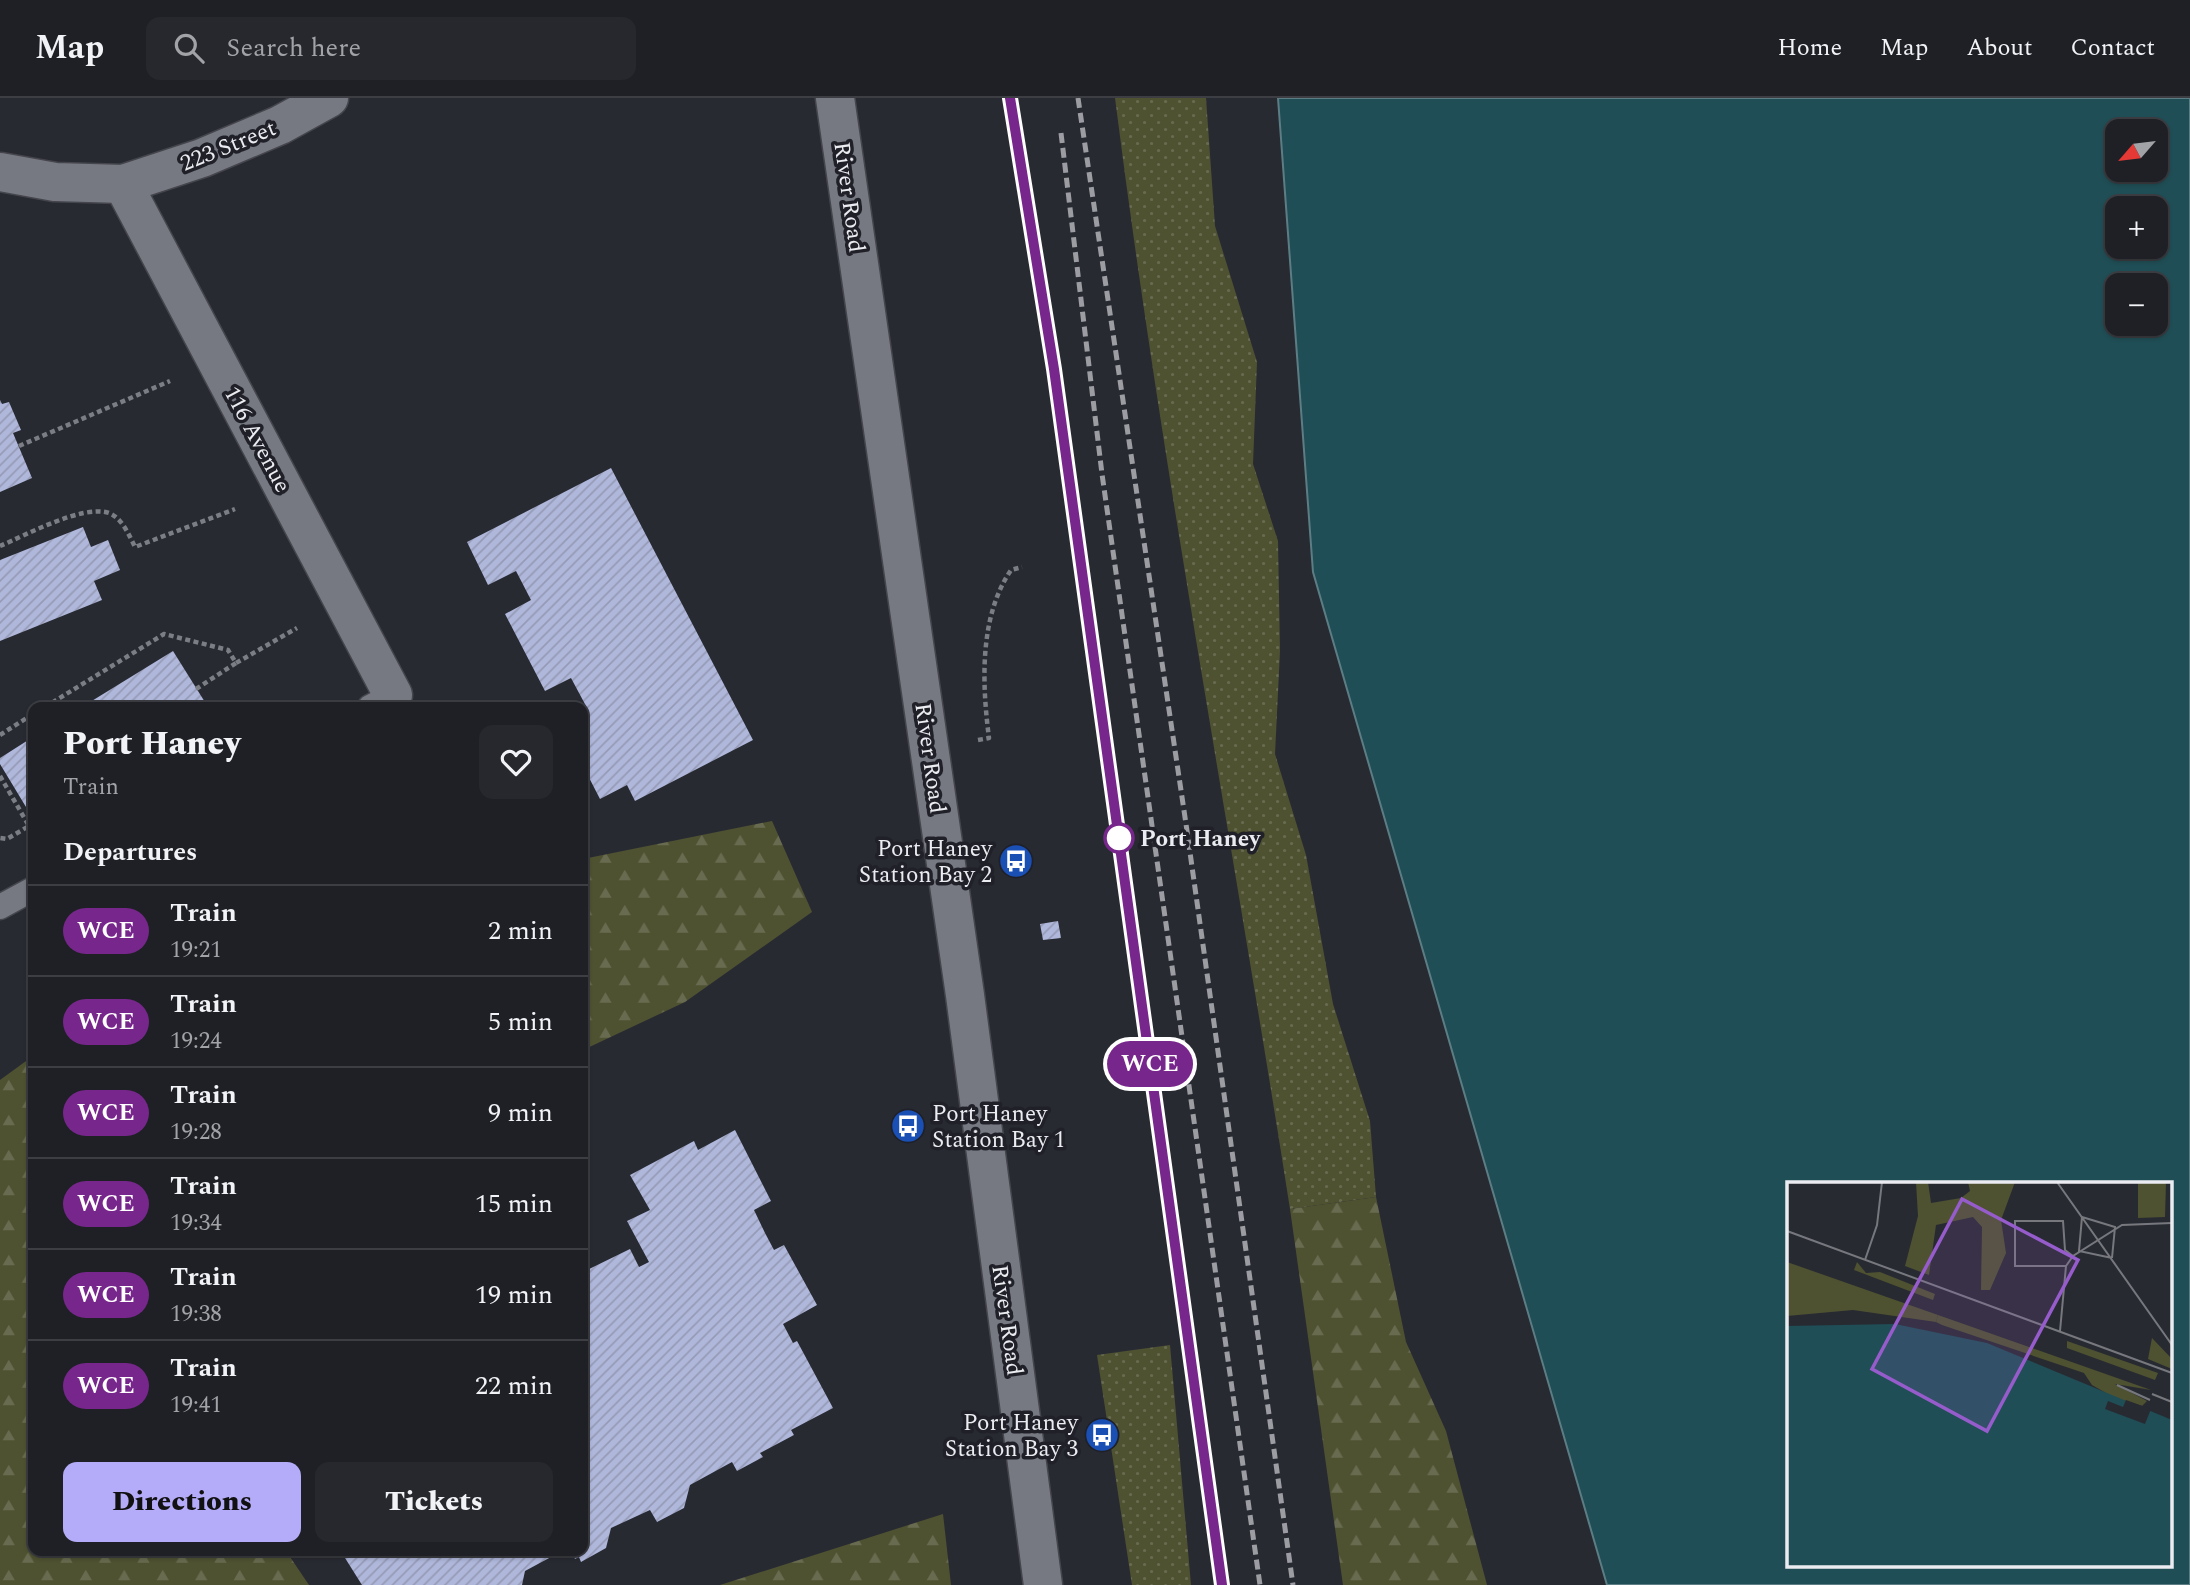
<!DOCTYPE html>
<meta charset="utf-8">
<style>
:root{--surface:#1e2026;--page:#26282e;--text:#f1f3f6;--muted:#a1a3a7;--line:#3c3e43;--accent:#b5acf9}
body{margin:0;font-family:Spectral,serif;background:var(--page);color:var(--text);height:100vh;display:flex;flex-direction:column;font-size:26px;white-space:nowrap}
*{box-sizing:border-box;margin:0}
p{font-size:23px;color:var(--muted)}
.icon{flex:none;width:38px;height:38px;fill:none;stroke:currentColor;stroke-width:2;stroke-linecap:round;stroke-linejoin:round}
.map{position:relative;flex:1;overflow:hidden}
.sheet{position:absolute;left:28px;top:604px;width:560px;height:854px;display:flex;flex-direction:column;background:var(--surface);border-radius:14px;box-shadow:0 2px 5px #0004,0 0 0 2px var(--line)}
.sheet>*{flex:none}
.badge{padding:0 14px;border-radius:23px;font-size:24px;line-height:46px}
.needle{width:46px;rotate:242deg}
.controls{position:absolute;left:2105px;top:21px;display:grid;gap:14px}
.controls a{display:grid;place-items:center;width:63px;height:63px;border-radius:14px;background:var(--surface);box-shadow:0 2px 5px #0004,0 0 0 2px var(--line);font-size:35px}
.map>.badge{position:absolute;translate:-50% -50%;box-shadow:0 0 0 4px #fff}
h2{padding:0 35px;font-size:26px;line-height:63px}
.round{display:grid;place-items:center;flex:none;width:74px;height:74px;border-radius:14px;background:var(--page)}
.overview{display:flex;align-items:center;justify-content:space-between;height:119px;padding:0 35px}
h1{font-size:33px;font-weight:800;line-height:52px}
.button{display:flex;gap:14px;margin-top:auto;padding:14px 35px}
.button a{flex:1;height:80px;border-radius:14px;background:var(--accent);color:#111;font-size:28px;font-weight:800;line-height:80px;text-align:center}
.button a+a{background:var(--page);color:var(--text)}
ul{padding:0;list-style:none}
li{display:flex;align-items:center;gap:21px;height:91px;padding:0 35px;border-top:2px solid var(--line)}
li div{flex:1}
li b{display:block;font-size:26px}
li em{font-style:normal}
li .badge{min-width:77px;font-weight:700;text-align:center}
header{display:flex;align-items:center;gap:42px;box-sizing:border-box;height:98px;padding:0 35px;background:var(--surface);border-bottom:2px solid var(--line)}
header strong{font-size:33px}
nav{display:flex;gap:38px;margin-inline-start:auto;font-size:24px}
.search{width:490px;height:63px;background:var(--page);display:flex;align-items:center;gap:18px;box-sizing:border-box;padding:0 24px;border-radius:14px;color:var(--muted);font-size:26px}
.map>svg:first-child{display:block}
.grass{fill:url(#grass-dots)}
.forest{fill:url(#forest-firs)}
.water{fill:#204e56;stroke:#5d7d84;stroke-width:2;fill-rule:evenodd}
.building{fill:url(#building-hatch)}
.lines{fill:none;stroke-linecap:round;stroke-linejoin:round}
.lane-casing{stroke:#45464d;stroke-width:27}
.street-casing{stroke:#45464d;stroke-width:41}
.secondary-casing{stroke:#45464d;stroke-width:41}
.path{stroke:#7c7e85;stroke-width:4.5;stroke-dasharray:5 3.5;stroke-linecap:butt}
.lane{stroke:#777982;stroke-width:24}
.street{stroke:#777982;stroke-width:38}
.secondary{stroke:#777982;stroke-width:38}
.rail{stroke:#9c9da3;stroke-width:5;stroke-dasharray:10 5;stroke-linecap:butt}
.line-casing{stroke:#fff;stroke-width:16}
.line{stroke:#77278b;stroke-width:10}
.stop-dot{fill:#fff;stroke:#77278b;stroke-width:3.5}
.labels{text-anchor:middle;stroke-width:7;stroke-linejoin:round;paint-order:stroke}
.street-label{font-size:23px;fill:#ebecf1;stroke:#1f2028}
.stop-label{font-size:23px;font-weight:bold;fill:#ebecf1;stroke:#1f2028;text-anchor:start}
.poi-label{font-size:23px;fill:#ebecf1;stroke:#1f2028;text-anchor:end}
.inset-road{fill:none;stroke:#76787e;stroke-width:2}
.view{fill:#975ccc;fill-opacity:0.15;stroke:#975ccc;stroke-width:3.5}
.inset-edge{fill:none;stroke:#ebecf1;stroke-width:3.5}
</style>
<header>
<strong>Map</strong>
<div class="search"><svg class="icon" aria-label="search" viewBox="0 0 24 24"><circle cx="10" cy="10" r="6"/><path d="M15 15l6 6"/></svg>Search here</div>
<nav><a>Home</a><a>Map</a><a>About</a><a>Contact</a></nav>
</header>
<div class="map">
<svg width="2190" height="1487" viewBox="0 0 2190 1487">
<defs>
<pattern id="grass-dots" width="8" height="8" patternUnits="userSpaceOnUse" patternTransform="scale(1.75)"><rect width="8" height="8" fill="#4e5231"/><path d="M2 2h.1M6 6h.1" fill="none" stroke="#686b4f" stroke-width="1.8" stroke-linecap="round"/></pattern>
<pattern id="forest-firs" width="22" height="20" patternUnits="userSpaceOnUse" patternTransform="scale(1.75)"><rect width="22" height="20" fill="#4e5231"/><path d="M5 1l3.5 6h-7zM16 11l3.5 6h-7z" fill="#686b4f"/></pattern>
<pattern id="building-hatch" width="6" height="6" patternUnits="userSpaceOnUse" patternTransform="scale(1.75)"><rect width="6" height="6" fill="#afb7db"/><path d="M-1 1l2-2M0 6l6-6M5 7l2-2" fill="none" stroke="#959bb6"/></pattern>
</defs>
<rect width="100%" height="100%" fill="#282a32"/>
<!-- grass -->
<path class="grass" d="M1115,0H1206L1215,128L1257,264L1253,366L1278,443L1280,553L1275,656L1306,757L1333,906L1370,1023L1376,1099L1290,1111C1232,740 1162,372 1115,0Z
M1170,1247L1191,1487H1132L1097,1257Z"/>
<!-- forest -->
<path class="forest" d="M772,723L812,814L685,904L583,952V761Z
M33,958V1452L286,1453L309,1487H0V982Z
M1376,1099L1406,1244L1446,1333L1487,1487H1343L1290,1111Z
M943,1416L951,1487H720Z"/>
<!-- water -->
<path class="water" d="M1278,0H2190V1487H1607L1313,474ZM2118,33H2156V72H2118ZM2118,110H2156V149H2118ZM2118,187H2156V226H2118ZM1789,1086H2171V1468H1789Z"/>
<!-- building -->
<path class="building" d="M0,302L2,306L9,304L21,332L13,335L32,380L0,394Z
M611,370L753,642L635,703L627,687L600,701L583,668V609L586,608L571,580L545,593L505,516L531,502L516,473L488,487L467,444Z
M83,429L91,449L108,442L120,472L94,483L102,502L0,543V462Z
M173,553L208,609H82Z
M33,639V705L26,709L0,666V660Z
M1058,823L1061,840L1043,842L1040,826Z
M735,1032L771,1103L754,1112L765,1135L774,1152L784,1147L817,1207L783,1226L793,1245L797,1243L833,1310L791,1332L794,1337L760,1355L763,1359L737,1373L732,1364L690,1387L684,1410L657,1424L650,1412L611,1430L606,1450L581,1464L579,1459L575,1461L571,1452H583V1174L630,1151L639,1169L649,1164L627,1123L650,1112L630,1077L694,1043L698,1052Z
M340,1452H564L525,1473L522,1487H362Z"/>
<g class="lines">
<!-- lane casing -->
<g class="lane-casing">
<path id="lane" d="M370,609L393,597
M0,809L33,791"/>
</g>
<!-- street casing -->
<g class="street-casing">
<path id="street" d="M123,86L393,597"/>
</g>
<!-- secondary casing -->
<g class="secondary-casing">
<path id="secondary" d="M835,0L965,897L1043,1487
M0,74L55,84L123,86L202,60L280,27L329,0"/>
</g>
<!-- path -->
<path class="path" d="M19,348L170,283
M0,448C26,437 83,406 109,415C122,420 129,437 135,449L235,411
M196,591L236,565
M45,609L164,536L228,552L236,565L297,530
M0,637L33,616
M978,642L989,640C982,586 979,519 1011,472L1022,469
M0,678L29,728L7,741L0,740"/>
<!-- lane -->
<use href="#lane" class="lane"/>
<!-- street -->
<use href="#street" class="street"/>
<!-- secondary -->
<use href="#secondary" class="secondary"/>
<!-- rail -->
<path class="rail" d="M1010,0L1054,271L1222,1487
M1078,0L1186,726L1293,1487
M1061,35L1102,376L1260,1487"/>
</g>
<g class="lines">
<!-- line casing -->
<g class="line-casing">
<path id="line" d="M1010,0L1054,271L1222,1487"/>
</g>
<!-- line -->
<use href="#line" class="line"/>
</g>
<!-- icons -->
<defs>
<g id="bus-disc" transform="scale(1.75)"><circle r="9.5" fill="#1a4fb4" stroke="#1f2028"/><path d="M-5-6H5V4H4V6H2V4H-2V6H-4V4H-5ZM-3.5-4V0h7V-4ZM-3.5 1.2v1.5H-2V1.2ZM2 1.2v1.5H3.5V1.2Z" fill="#fff"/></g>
</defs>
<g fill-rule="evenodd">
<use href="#bus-disc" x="1016" y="763"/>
<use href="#bus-disc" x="908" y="1028"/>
<use href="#bus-disc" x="1102" y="1337"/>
</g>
<!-- markers -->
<circle class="stop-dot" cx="1119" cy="740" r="14"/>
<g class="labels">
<!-- street labels -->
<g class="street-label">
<text transform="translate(228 47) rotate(-22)" y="8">223 Street</text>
<text transform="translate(850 99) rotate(82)" y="8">River Road</text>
<text transform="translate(258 341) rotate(62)" y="8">116 Avenue</text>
<text transform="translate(931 660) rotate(82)" y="8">River Road</text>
<text transform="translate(1008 1222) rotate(82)" y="8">River Road</text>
</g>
<!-- stop labels -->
<g class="stop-label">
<text x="1140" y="748">Port Haney</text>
</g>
<!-- poi labels -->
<g class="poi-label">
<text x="992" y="758">Port Haney<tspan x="992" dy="26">Station Bay 2</tspan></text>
<text x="932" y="1023" text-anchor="start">Port Haney<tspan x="932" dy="26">Station Bay 1</tspan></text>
<text x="1078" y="1332">Port Haney<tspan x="1078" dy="26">Station Bay 3</tspan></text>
</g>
</g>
<!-- overview -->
<g transform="translate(1787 1084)">
<rect width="385" height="385" fill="#282a32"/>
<path d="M70,80L79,91L93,90L148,112L146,118L67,88ZM151,133L364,208L328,202L360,219L355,224L326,215L305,203L297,191L155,143L149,140ZM280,159L371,191L368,198L280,166Z" fill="#4e5231"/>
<path d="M129,0H141L144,21L174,16L183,9L181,0H228L214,38L219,71L203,108H194L195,45L186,35L149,43L142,93L118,84L131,34ZM0,80L151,133L149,140L66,128L0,134Z" fill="#4e5231"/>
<path d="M351,0H379L378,35L351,36ZM365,156L385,177V187L361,177Z" fill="#4e5231"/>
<path d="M108,142L200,161L385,238V385H0V144Z" fill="#204e56"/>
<path d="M339,218L364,227L358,242L318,227L321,219L336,225Z" fill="#282a32"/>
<path class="inset-road" d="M270,0L385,163M295,35L292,69L325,76M295,35L328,45L325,76M0,49L385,191M78,78L90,43L95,0M279,84H228V39H276L278,68L286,74M273,149L279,84L286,74L335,43L385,41M330,203L363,218M365,212L385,220"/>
<path class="view" d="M175,17L291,78L200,249L85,187Z"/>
<rect width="385" height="385" class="inset-edge"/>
</g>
</svg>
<div class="controls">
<a><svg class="needle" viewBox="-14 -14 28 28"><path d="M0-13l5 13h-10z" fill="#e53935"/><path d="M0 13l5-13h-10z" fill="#a1a3a7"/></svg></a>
<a>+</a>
<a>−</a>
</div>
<b class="badge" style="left:1150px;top:966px;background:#77278b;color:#fff">WCE</b>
<section class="sheet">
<div class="overview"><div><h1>Port Haney</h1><p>Train</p></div><a class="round"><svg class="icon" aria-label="heart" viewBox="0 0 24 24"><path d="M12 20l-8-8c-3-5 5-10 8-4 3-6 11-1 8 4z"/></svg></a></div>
<h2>Departures</h2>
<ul>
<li><span class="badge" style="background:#77278b;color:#fff">WCE</span><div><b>Train</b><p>19:21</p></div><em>2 min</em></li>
<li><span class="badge" style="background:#77278b;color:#fff">WCE</span><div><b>Train</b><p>19:24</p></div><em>5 min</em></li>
<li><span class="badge" style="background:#77278b;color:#fff">WCE</span><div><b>Train</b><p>19:28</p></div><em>9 min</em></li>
<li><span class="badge" style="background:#77278b;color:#fff">WCE</span><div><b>Train</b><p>19:34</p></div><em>15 min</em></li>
<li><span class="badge" style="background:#77278b;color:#fff">WCE</span><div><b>Train</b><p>19:38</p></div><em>19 min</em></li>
<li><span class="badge" style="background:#77278b;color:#fff">WCE</span><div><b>Train</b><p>19:41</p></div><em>22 min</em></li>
</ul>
<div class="button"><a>Directions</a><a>Tickets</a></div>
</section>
</div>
